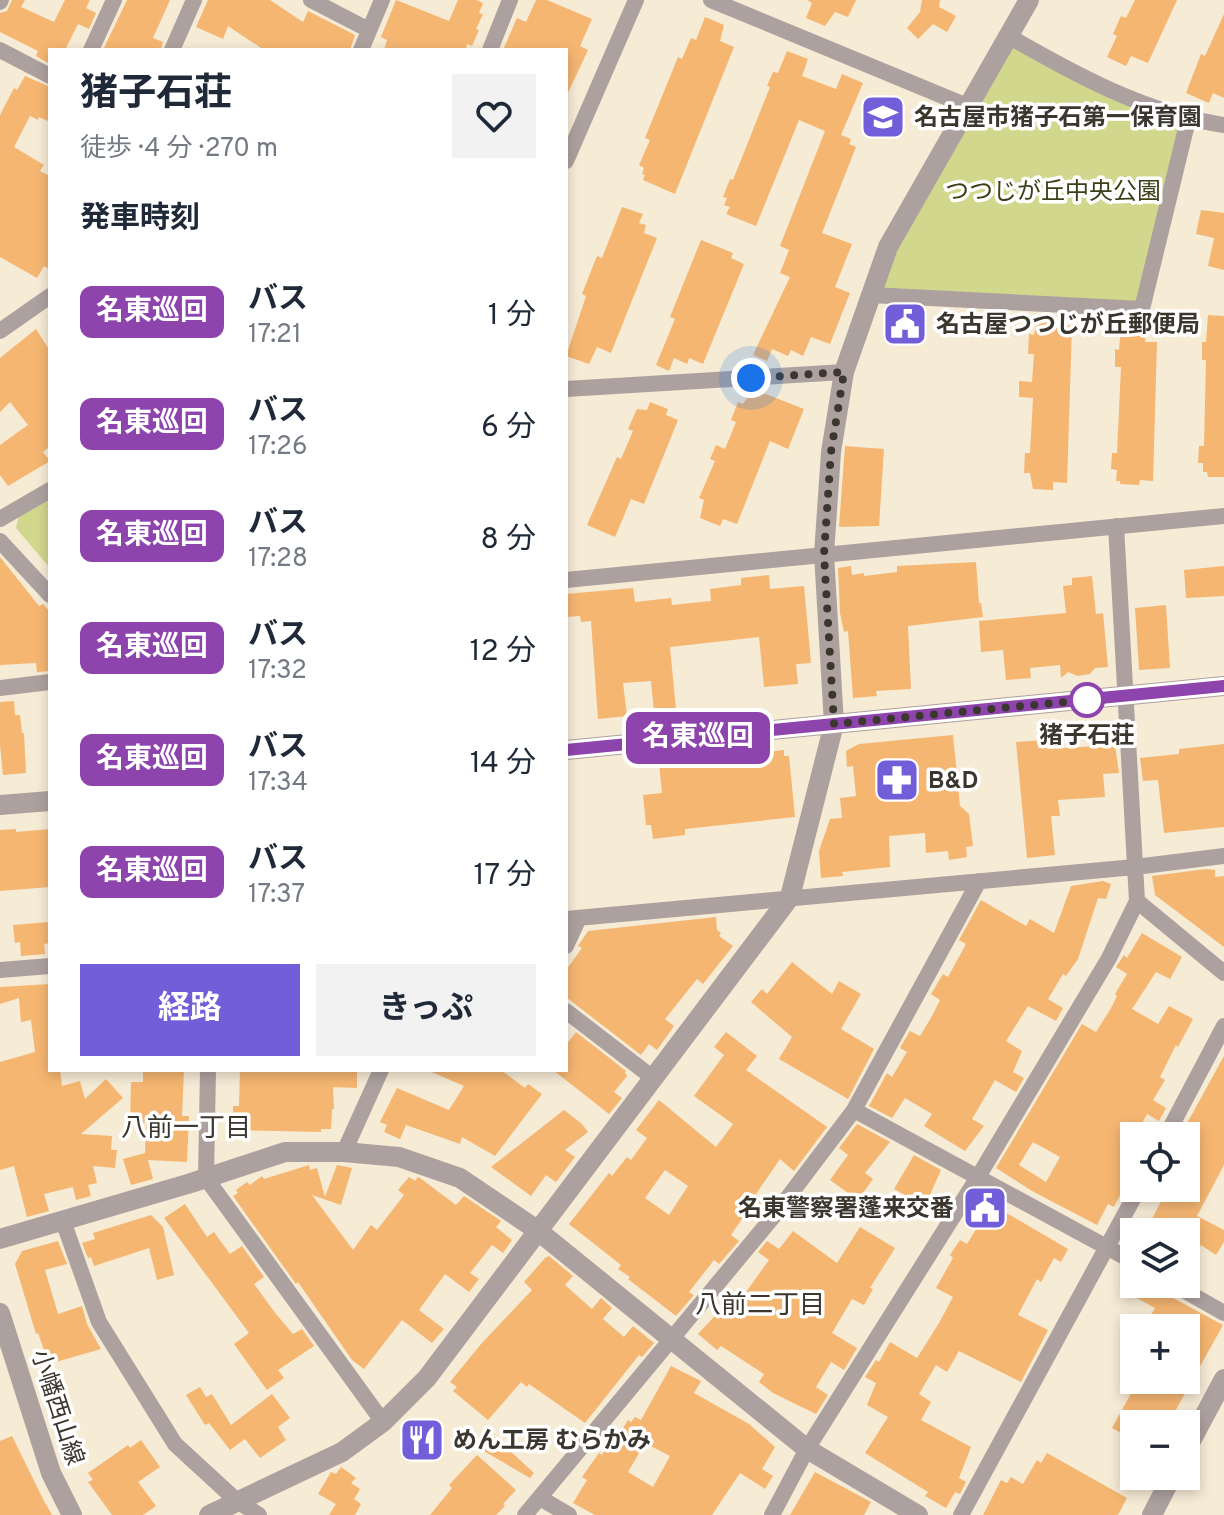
<!DOCTYPE html>
<html lang="ja">
<meta charset="utf-8">
<style>
:root{--surface:#fff;--page:#f2f2f3;--text:#1f2937;--muted:#747a83;--accent:#725ed8}
body{margin:0;font-family:Overpass,"Noto Sans JP",sans-serif;background:var(--page);color:var(--text);height:100vh;display:flex;flex-direction:column;font-size:30px;white-space:nowrap}
*{box-sizing:border-box;margin:0}
p{font-size:26px;color:var(--muted)}
.icon{flex:none;width:44px;height:44px;fill:none;stroke:currentColor;stroke-width:2;stroke-linecap:round;stroke-linejoin:round}
.map{position:relative;flex:1;overflow:hidden}
.drawer{position:absolute;left:48px;top:48px;width:520px;height:1024px;display:flex;flex-direction:column;background:var(--surface);border-radius:0px;box-shadow:0 4px 12px #0003}
.drawer>*{flex:none}
.badge{padding:0 16px;border-radius:12px;font-size:28px;line-height:52px}
.fabs{position:absolute;left:1120px;top:1122px;display:grid;gap:16px}
.fabs a{display:grid;place-items:center;width:80px;height:80px;border-radius:0px;background:var(--surface);box-shadow:0 4px 12px #0003;font-size:40px}
.you{position:absolute;width:40px;height:40px;margin:-20px;border:6px solid #fff;border-radius:50%;background:#1a73e8;box-shadow:0 0 0 12px #1a73e833}
.map>.badge{position:absolute;translate:-50% -50%;box-shadow:0 0 0 4px #fff}
h2{padding:0 32px;font-size:30px;line-height:72px}
.round{display:grid;place-items:center;flex:none;width:84px;height:84px;border-radius:0px;background:var(--page)}
.head{display:flex;align-items:center;justify-content:space-between;height:136px;padding:0 32px}
h1{font-size:38px;font-weight:700;line-height:60px}
.cta{display:flex;gap:16px;margin-top:auto;padding:16px 32px}
.cta a{flex:1;height:92px;border-radius:0px;background:var(--accent);color:#fff;font-size:32px;font-weight:700;line-height:92px;text-align:center}
.cta a+a{background:var(--page);color:var(--text)}
ul{padding:0;list-style:none}
li{display:flex;align-items:center;gap:24px;height:112px;padding:0 32px}
li div{flex:1}
li b{display:block;font-size:30px}
li em{font-style:normal}
li .badge{min-width:88px;font-weight:700;text-align:center}
.map>svg:first-child{display:block}
.green{fill:#d1d78d}
.building{fill:#f5b672;fill-rule:evenodd}
.lines{fill:none;stroke-linecap:round;stroke-linejoin:round}
.minor{stroke:#ada19f;stroke-width:16}
.tertiary{stroke:#ada19f;stroke-width:20}
.line-casing{stroke:#fff;stroke-width:18}
.line{stroke:#8e44ad;stroke-width:12}
.walk{stroke:#3b362e;stroke-width:8;stroke-dasharray:0 14.4}
.stop-dot{fill:#fff;stroke:#8e44ad;stroke-width:4}
.labels{text-anchor:middle;stroke-width:7;stroke-linejoin:round;paint-order:stroke}
.poi-label{font-size:24px;font-weight:bold;fill:#3b362e;stroke:#fff;text-anchor:start}
.park-label{font-size:24px;fill:#3d3f19;stroke:#fff}
.stop-label{font-size:24px;font-weight:bold;fill:#3b362e;stroke:#fff}
.street-label{font-size:24px;fill:#3b362e;stroke:#fff}
.neighbourhood-label{font-size:26px;fill:#3b362e;stroke:#fff}
</style>
<div class="map">
<svg width="1224" height="1515" viewBox="0 0 1224 1515">
<rect width="100%" height="100%" fill="#f6ebd5"/>
<!-- green -->
<path class="green" d="M1008,36L1188,120L1142,309L871,295Z
M50,497V568L16,528L19,514Z"/>
<!-- building -->
<path class="building" d="M12,0H25L21,7L54,22L65,0H90L86,8L96,13L89,29L78,24L65,50H50V64L36,56L38,51L0,32V13L7,11Z
M127,0H170L153,38L163,42L161,50H103Z
M208,0H270L303,22L308,11L355,35L350,50H264L228,26L223,39L196,27Z
M396,0L449,21L458,0H476L483,3L479,13L483,14L476,29L479,30L472,46L467,44L466,50H384L387,40L381,37Z
M536,0H547L592,19L580,46L588,50L566,97V50H503L517,18L526,22Z
M807,0H856L848,17L835,12L825,26L806,18L812,3Z
M922,0H940L939,7L956,16L947,32L933,24L918,39L907,28L920,12Z
M1135,0H1177L1148,63L1131,56L1126,66L1107,57L1117,36L1113,34L1121,16L1126,18Z
M1224,14V98L1213,93L1209,103L1186,93L1201,54L1205,56Z
M705,17L724,25L720,41L734,47L675,194L643,180L645,175L642,174L644,168L639,165L650,140L645,138L678,57L682,59L691,38L696,40Z
M787,51L808,59L802,76L836,89L842,74L863,83L841,135L851,139L849,144L856,147L822,233L852,244L835,287L850,293L830,344L811,337L803,356L791,350L788,356L772,349L767,361L753,355L790,277L780,273L789,250L780,246L825,131L799,120L756,226L726,214L730,207L724,205L727,198L723,197L730,179L733,180L770,87L767,86L773,72L778,73Z
M25,76L50,87V122L39,117L38,120L30,116L14,147L44,165L40,171L50,176V270L44,266L37,278L0,257V115L14,88L17,90Z
M622,207L643,214L639,223L646,225L644,233L657,238L611,353L597,347L589,364L566,356L586,296L582,294L597,256L602,258Z
M1201,210L1224,213V270L1208,266L1214,238L1196,234Z
M701,240L733,253L731,258L744,264L703,364L689,358L687,364L674,358L669,371L656,365L675,319L670,317Z
M885,309L926,312L924,338L884,336Z
M1208,315L1224,316V477H1208L1207,472H1203V463H1198L1199,446H1204L1206,360H1202V342H1206Z
M1038,317L1057,318V325L1072,326L1067,483L1053,482V490L1033,489L1030,473H1024L1025,453H1030L1033,398L1019,397V381L1032,382L1034,354H1028L1029,334L1034,335Z
M1121,326L1146,327L1145,342H1157L1153,481L1140,480L1139,485L1120,484V481H1116L1117,470L1111,469L1112,453H1117L1121,367H1115V349L1119,350Z
M36,329L50,351V446L43,452L50,461L8,486L0,475V445L28,425L10,402L0,412V358Z
M753,389L804,409L788,449L770,441L737,524L723,519L720,526L700,518L704,500L699,498L715,461L710,459L716,445L725,449L736,422L731,420L738,402L743,404Z
M650,402L668,409L666,415L678,420L644,504L631,499L615,537L587,525L617,457L621,459L633,431L628,429L637,409L647,410Z
M845,446L884,449L879,526L839,527Z
M0,557L39,606L43,604L50,612V671L37,672L36,663L0,665Z
M976,562L979,603H981L983,617L908,626L911,689L876,691L877,696L853,698L848,631L844,632L840,613L838,568L851,566L852,575L864,573V576L897,572V566Z
M1224,566V596L1186,598L1184,570Z
M769,575L770,589L804,586L811,663L796,664L798,684L764,687L759,637L670,647L676,710L654,712L651,681L623,683L627,716L598,719L591,621L581,622L580,616L566,617V594L633,588L635,602L671,598L672,605L711,601L710,589L741,585V578Z
M1092,576L1096,614L1103,613L1108,667L1095,668L1090,674L1078,676L1068,672L1061,678L1060,665L1030,668L1031,678L1006,680L1003,650L981,652L979,621L1066,613L1063,586L1072,585V578Z
M1166,605L1170,668L1139,670L1135,608Z
M14,701L15,715H20L22,733H24L26,773L3,775L0,745V702Z
M953,735L960,806L969,814L973,846L966,847L967,857L949,860L948,851L926,853L925,833L889,836L890,867L842,872L843,876L821,878L819,851L830,819L842,818L840,798L856,796L853,766L847,767L846,751L859,744Z
M1046,740L1047,749L1115,745L1119,773L1103,774L1105,797L1058,800L1060,816H1051L1055,855L1027,858L1016,742Z
M1224,744V827L1164,833L1158,780L1143,781L1140,758L1179,754V749Z
M784,750V756H789L795,817L685,829V835L653,839L651,825H646L643,795L662,793L659,764Z
M16,829V832L50,829V887L0,891V830Z
M1206,869L1215,870V877L1224,876V947L1155,895L1152,876Z
M1103,881L1111,884L1106,899L1098,898L1078,959L1066,976L1063,974L1048,999L1063,1008L1056,1021L1028,1006L1006,1041L1022,1051L1013,1072L1024,1078L1016,1092L995,1080L972,1119L984,1126L965,1151L924,1126L932,1114L905,1098L892,1118L869,1106L887,1073L892,1077L907,1052L900,1048L910,1031L920,1036L932,1016L940,1000L931,994L943,974L948,977L966,944L959,940L981,900L1026,926L1030,919L1054,933L1071,886Z
M716,917L717,930L721,933L719,936L733,946L703,984L697,979L665,1019L674,1026L657,1050L649,1044L641,1055L566,997V970L582,948L578,946L588,931Z
M48,922L50,943L44,944L45,954L21,956L20,942L15,943L13,925Z
M1142,933L1182,957L1170,979L1156,972L1132,1009L1158,1024L1169,1006L1193,1019L1178,1047L1176,1045L1160,1077L1165,1080L1153,1100L1166,1108L1159,1121L1147,1114L1127,1151L1134,1154V1168L1114,1207L1108,1204L1097,1225L1032,1191L996,1168L1082,1024L1096,1032L1111,1008L1117,996L1115,994L1127,974L1116,967L1124,955L1127,958ZM1033,1142L1060,1157L1046,1182L1019,1165Z
M792,962L832,994L839,981L861,994L841,1029L874,1049L848,1099L779,1059L792,1037L751,1002L762,989L767,994Z
M50,984V1070H60L62,1086L80,1081L85,1099L106,1079L123,1098L81,1134L112,1136L111,1150H117L115,1168L93,1166L97,1183L88,1185L91,1196L76,1200L73,1187L44,1194L49,1211L27,1217L14,1166L0,1170V1062L35,1052L31,1020L21,1022L19,998L0,1004V987Z
M576,1032L626,1071L625,1073L627,1076L614,1092L622,1098L609,1114L553,1070H566V1045Z
M726,1032L757,1056L746,1070L827,1127L794,1171L780,1159L756,1194L769,1204L758,1218L748,1210L731,1235L739,1241L719,1264L714,1260L689,1292L694,1295L676,1316L628,1279L630,1277L618,1269L621,1265L569,1224L609,1173L612,1176L627,1157L631,1160L647,1138L636,1130L659,1100L716,1147L733,1124L694,1096L724,1055L714,1047ZM665,1170L688,1186L669,1215L645,1198Z
M1224,1056V1165L1197,1216L1224,1230V1242L1216,1255L1201,1245L1186,1274V1232H1145L1168,1188H1186V1154L1197,1134L1185,1127Z
M143,1070H184L182,1116H189L187,1162L148,1160L153,1179L131,1185L123,1159L145,1153L146,1123L130,1122L131,1082H143Z
M240,1070H352L357,1071V1088L333,1087L334,1109H332L331,1129H321V1132L229,1130L227,1113H233V1106H239Z
M427,1070H501L525,1088L528,1084L542,1094L495,1156L462,1137L460,1144L406,1125L400,1139L384,1132L387,1125L380,1122L397,1088L449,1110L464,1086Z
M564,1110L582,1124L588,1132L565,1150L575,1157L556,1182L546,1175L531,1196L491,1167Z
M857,1124L890,1142L865,1173L873,1179L858,1200L830,1180L848,1155L839,1148Z
M914,1155L941,1170L925,1206L894,1189Z
M309,1165L310,1170L317,1168L325,1197L337,1165L352,1168L341,1205L312,1195L353,1250L371,1225L377,1230L404,1195L398,1190L409,1177L415,1181L418,1177L420,1178L456,1205L464,1196L501,1221L496,1227L512,1240L503,1253L492,1245L470,1273L479,1279L469,1292L445,1274L419,1310L444,1329L432,1343L402,1320L364,1369L352,1360L298,1282L296,1284L233,1196L238,1193L236,1190L247,1182L250,1185L262,1176L264,1179Z
M979,1197L1068,1249L1061,1262L1054,1258L1041,1282L1037,1279L1018,1315L1048,1330L1021,1382L959,1351L947,1372L936,1365L919,1394L931,1402L921,1420L971,1447L959,1478L966,1482L960,1494L955,1492L946,1508L925,1496L928,1492L865,1453L888,1417L867,1405L876,1383L865,1377L876,1360L879,1362L890,1342L917,1358L939,1323L953,1297L936,1288L953,1258L950,1255L960,1240L967,1244L984,1216L972,1209Z
M185,1204L207,1237L214,1232L230,1254L242,1246L264,1277L254,1284L276,1314L293,1334L302,1329L314,1346L278,1370L284,1378L267,1390L234,1344L249,1333L164,1218Z
M151,1215L163,1227L174,1275L157,1280L149,1248L94,1266L91,1257L88,1258L82,1243L95,1239L93,1233Z
M860,1227L895,1248L870,1288L873,1289L864,1305L852,1299L832,1333L857,1348L844,1370L831,1362L816,1387L828,1395L816,1414L773,1393L759,1382L764,1374L721,1346L717,1350L698,1334L726,1304L733,1303L738,1296L741,1299L769,1260L758,1252L767,1241L779,1249L793,1231L837,1263Z
M58,1241L67,1264L45,1270L58,1314L82,1306L87,1324L101,1349L49,1364L38,1333L36,1334L15,1264L22,1251Z
M549,1256L573,1276L565,1285L592,1309L601,1298L612,1308L603,1319L624,1337L633,1326L654,1343L642,1357L639,1355L585,1423L529,1384L527,1387L521,1382L488,1420L453,1391L457,1387L450,1382L481,1344L532,1290L524,1282L545,1258Z
M1137,1284H1147L1223,1325L1168,1424H1134V1440L1112,1428L1134,1388L1137,1389L1142,1380H1186V1328H1144L1155,1308L1131,1295Z
M671,1366L701,1381L694,1393L749,1424L775,1447L762,1469L773,1476L765,1489L740,1473L712,1515H595L573,1503L587,1480L582,1477L599,1453L602,1455L618,1429L621,1431L628,1420L631,1422L635,1417L641,1420ZM645,1443L670,1456L653,1487L628,1472Z
M200,1387L206,1397L212,1394L231,1425L272,1394L290,1418L278,1427L286,1440L260,1458L245,1439L230,1450L209,1423L205,1425L186,1395Z
M12,1436L43,1499L52,1515H0V1441Z
M494,1436L534,1473L530,1478L482,1450Z
M141,1440L160,1467L138,1482L156,1506L143,1515H112L88,1482L93,1480L88,1473L128,1445L130,1448Z
M1047,1453L1127,1498L1118,1515H983L1001,1480L1007,1483L1011,1477L1023,1484L1037,1460L1041,1463Z
M477,1455L516,1490L503,1504L505,1506L496,1515H430L452,1488L449,1485Z
M341,1467L356,1478L351,1483L360,1489L354,1499L361,1504L355,1515H329L336,1504L318,1494L331,1472L336,1474Z
M815,1472L871,1502L864,1515H790Z"/>
<g class="lines">
<!-- minor -->
<path class="minor" d="M311,0L369,30
M711,0L967,106
M0,2L1,0
M1008,36C1076,75 1145,113 1224,125
M0,50L50,76
M91,50L114,0
M172,50L194,0
M361,50L382,0
M490,50L510,0
M566,161L636,0
M871,295L1142,309L1188,120
M0,331L50,296
M566,389L844,372
M0,519L50,490
M0,541L50,595
M566,580L1224,516
M0,688L50,682
M1137,901L1224,973
M566,919L1135,867L1224,856
M566,946L579,918
M0,970L50,966
M566,1011L653,1078
M208,1070L206,1178L383,1422
M854,1110L1134,1262
M1166,1136L1224,1026
M344,1152L381,1070
M63,1221L99,1322L175,1444L237,1501L259,1515
M1173,1284L1224,1313
M540,1498L569,1515
M525,1515L773,1217L854,1110L979,881
M772,1515L807,1449L978,1177L1109,958L1137,901L1116,526
M961,1515L1139,1188"/>
<!-- tertiary -->
<path class="tertiary" d="M566,750L1224,686
M0,805L50,801
M0,1239L191,1183L285,1152H344L399,1157L460,1178L537,1230L807,1449L918,1515
M0,1313L51,1473L72,1515
M1186,1450L1224,1379
M209,1515L342,1452L383,1422L427,1378L790,897L834,724L824,554L831,452L844,372L888,247L1029,0
M1152,1515L1172,1476"/>
</g>
<g class="lines">
<!-- line casing -->
<g class="line-casing">
<path id="line" d="M566,750L1224,686"/>
</g>
<!-- line -->
<use href="#line" class="line"/>
<!-- walk -->
<path class="walk" d="M751,378L844,372L831,452L824,554L834,724L1096,699L1087,700"/>
</g>
<!-- icons -->
<defs>
<g id="school-square" transform="scale(2.3)"><rect x="-9" y="-9" width="18" height="18" rx="4" fill="#725ed8" stroke="#fff"/><path d="M0-5L7-2L0 1L-7-2ZM-4 1L0 2.5L4 1V4Q0 6-4 4Z" fill="#fff"/></g>
<g id="civic-square" transform="scale(2.3)"><rect x="-9" y="-9" width="18" height="18" rx="4" fill="#725ed8" stroke="#fff"/><path d="M-.6-6.5H3V-4.5H.6V-3L4-1V1h2V6H-6V1h2V-1L-.6-3ZM-1.2 2.5V6h2.4V2.5Z" fill="#fff"/></g>
<g id="pharmacy-square" transform="scale(2.3)"><rect x="-9" y="-9" width="18" height="18" rx="4" fill="#725ed8" stroke="#fff"/><path d="M-2-6h4v4h4v4h-4v4h-4v-4h-4v-4h4Z" fill="#fff"/></g>
<g id="restaurant-square" transform="scale(2.3)"><rect x="-9" y="-9" width="18" height="18" rx="4" fill="#725ed8" stroke="#fff"/><path d="M-5-6h1v4h1v-4h1v4h1v-4h1v5L-1.5 .5V6h-2V.5L-5-1ZM5-6V6H3V1.5H1.5Q1.5-4 5-6Z" fill="#fff"/></g>
</defs>
<g fill-rule="evenodd">
<use href="#school-square" x="883" y="117"/>
<use href="#civic-square" x="905" y="324"/>
<use href="#pharmacy-square" x="897" y="780"/>
<use href="#civic-square" x="985" y="1208"/>
<use href="#restaurant-square" x="422" y="1440"/>
</g>
<!-- markers -->
<circle class="stop-dot" cx="1087" cy="700" r="16"/>
<g class="labels">
<!-- poi labels -->
<g class="poi-label">
<text x="914" y="125">名古屋市猪子石第一保育園</text>
<text x="936" y="332">名古屋つつじが丘郵便局</text>
<text x="928" y="788">B&amp;D</text>
<text x="954" y="1216" text-anchor="end">名東警察署蓬来交番</text>
<text x="453" y="1448">めん工房 むらかみ</text>
</g>
<!-- park labels -->
<g class="park-label">
<text x="1053" y="199">つつじが丘中央公園</text>
</g>
<!-- stop labels -->
<g class="stop-label">
<text x="1087" y="743">猪子石荘</text>
</g>
<!-- street labels -->
<g class="street-label">
<text transform="translate(58 1407) rotate(72)" y="8">小幡西山線</text>
</g>
<!-- neighbourhood labels -->
<g class="neighbourhood-label">
<text x="186" y="1136">八前一丁目</text>
<text x="760" y="1313">八前二丁目</text>
</g>
</g>
</svg>
<div class="fabs">
<a><svg class="icon" aria-label="locate" viewBox="0 0 24 24"><circle cx="12" cy="12" r="6"/><path d="M12 2v4M12 18v4M2 12h4M18 12h4"/></svg></a>
<a><svg class="icon" aria-label="layers" viewBox="0 0 24 24"><path d="M12 4l9 5-9 5-9-5zM3 14l9 5 9-5"/></svg></a>
<a>+</a>
<a>−</a>
</div>
<div class="you" style="left:751px;top:378px"></div>
<b class="badge" style="left:698px;top:738px;background:#8e44ad;color:#fff">名東巡回</b>
<section class="drawer">
<div class="head"><div><h1>猪子石荘</h1><p>徒歩 · 4 分 · 270 m</p></div><a class="round"><svg class="icon" aria-label="heart" viewBox="0 0 24 24"><path d="M12 20l-8-8c-3-5 5-10 8-4 3-6 11-1 8 4z"/></svg></a></div>
<h2>発車時刻</h2>
<ul>
<li><span class="badge" style="background:#8e44ad;color:#fff">名東巡回</span><div><b>バス</b><p>17:21</p></div><em>1 分</em></li>
<li><span class="badge" style="background:#8e44ad;color:#fff">名東巡回</span><div><b>バス</b><p>17:26</p></div><em>6 分</em></li>
<li><span class="badge" style="background:#8e44ad;color:#fff">名東巡回</span><div><b>バス</b><p>17:28</p></div><em>8 分</em></li>
<li><span class="badge" style="background:#8e44ad;color:#fff">名東巡回</span><div><b>バス</b><p>17:32</p></div><em>12 分</em></li>
<li><span class="badge" style="background:#8e44ad;color:#fff">名東巡回</span><div><b>バス</b><p>17:34</p></div><em>14 分</em></li>
<li><span class="badge" style="background:#8e44ad;color:#fff">名東巡回</span><div><b>バス</b><p>17:37</p></div><em>17 分</em></li>
</ul>
<div class="cta"><a>経路</a><a>きっぷ</a></div>
</section>
</div>
